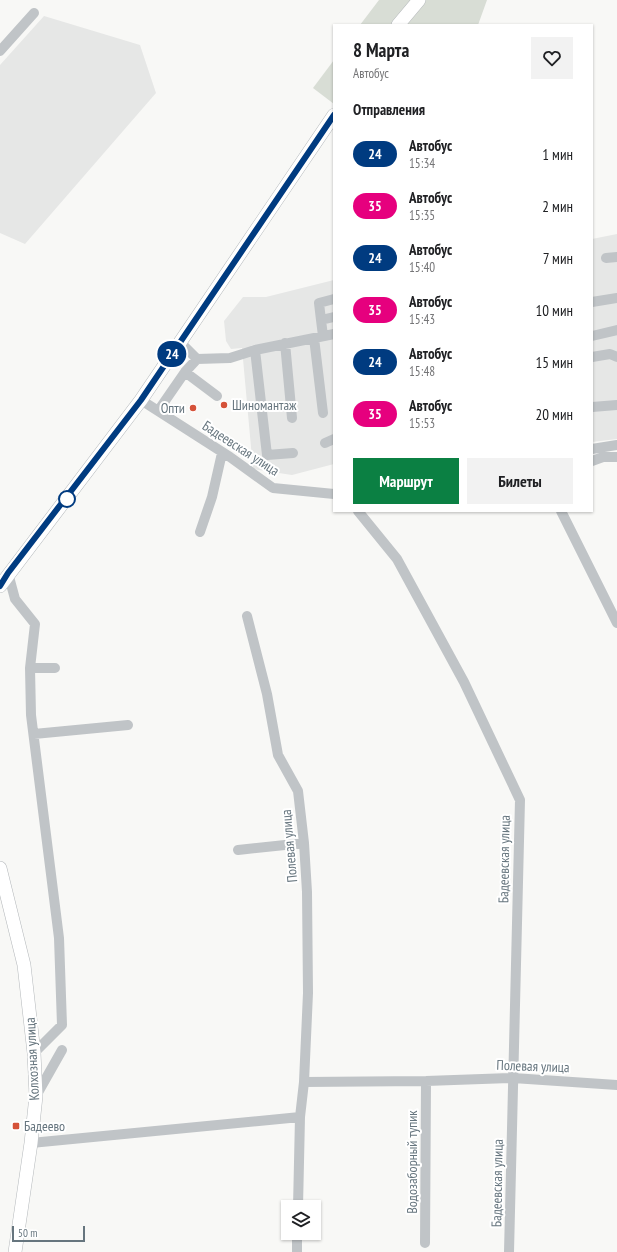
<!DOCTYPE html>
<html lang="ru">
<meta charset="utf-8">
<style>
:root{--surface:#fff;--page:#f2f2f2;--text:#202124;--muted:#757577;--accent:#0b8043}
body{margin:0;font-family:"PT Sans Narrow",sans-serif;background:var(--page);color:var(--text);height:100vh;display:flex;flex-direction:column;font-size:15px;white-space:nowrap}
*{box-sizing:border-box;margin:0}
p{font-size:13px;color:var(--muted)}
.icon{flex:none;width:22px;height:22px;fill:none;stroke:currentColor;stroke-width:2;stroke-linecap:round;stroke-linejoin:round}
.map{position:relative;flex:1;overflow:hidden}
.details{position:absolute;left:333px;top:24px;width:260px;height:488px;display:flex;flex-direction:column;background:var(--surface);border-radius:0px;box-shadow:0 1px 3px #0004}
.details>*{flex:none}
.badge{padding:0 8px;border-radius:13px;font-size:14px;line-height:26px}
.buttons{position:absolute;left:281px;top:1200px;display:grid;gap:8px}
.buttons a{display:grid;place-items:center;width:40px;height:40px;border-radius:0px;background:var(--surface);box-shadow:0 1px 3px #0004;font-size:20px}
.scale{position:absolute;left:12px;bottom:10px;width:73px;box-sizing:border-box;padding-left:4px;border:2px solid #66757e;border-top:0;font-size:11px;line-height:14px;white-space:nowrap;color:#66757e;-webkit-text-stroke:3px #fff;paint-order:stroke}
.map>.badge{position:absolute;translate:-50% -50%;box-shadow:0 0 0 2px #fff}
h2{padding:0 20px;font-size:15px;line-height:36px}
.round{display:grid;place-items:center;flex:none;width:42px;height:42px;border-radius:0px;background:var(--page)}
.headline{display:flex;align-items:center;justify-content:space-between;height:68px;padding:0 20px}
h1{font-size:19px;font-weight:700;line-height:30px}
.cta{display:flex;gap:8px;margin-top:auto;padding:8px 20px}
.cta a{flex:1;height:46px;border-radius:0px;background:var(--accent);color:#fff;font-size:16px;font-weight:700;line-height:46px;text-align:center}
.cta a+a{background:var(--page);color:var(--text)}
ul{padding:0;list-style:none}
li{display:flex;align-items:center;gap:12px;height:52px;padding:0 20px}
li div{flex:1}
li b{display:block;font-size:15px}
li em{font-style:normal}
li .badge{min-width:44px;font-weight:700;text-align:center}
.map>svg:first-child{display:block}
.built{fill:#e6e7e6}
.green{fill:#d8ddd5}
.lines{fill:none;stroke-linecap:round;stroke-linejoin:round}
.major-casing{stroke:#b4b8bb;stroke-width:14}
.minor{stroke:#c0c4c7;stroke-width:10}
.major{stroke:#fff;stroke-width:13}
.line-casing{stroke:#fff;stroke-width:9}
.line{stroke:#003b80;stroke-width:6}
.poi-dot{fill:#d55239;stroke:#fff;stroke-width:1.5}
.stop-dot{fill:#fff;stroke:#003b80;stroke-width:2}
.labels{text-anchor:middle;stroke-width:4;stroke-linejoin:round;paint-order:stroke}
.poi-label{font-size:14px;fill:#66757e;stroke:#fff;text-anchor:start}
.street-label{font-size:14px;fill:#66757e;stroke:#fff}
</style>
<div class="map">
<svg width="617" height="1252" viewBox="0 0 617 1252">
<rect width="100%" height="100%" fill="#f8f8f6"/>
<!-- built -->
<path class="built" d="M44,16L140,45L156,93L25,244L0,233V65Z
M617,234V439L592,442V239Z
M334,280V464L292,475L253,469L242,348L231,349L226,341L224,321L243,297H266Z"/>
<!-- green -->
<path class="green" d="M379,0H487L478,25H360Z
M334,60V104L313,88Z"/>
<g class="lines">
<!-- major casing -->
<g class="major-casing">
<path id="major" d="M398,25L419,0
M0,586L141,400L334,115
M0,868L24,965L34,1053L36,1096L31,1143L15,1252"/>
</g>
<!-- minor -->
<path class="minor" d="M0,51L34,13
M606,258L617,257
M592,302L617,298
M321,320L319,303L334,299
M323,336L321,320L334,317
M592,336L617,330
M314,338L323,413
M180,342L197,359L230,358L255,350L334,334
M285,343L292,418
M255,350L267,455L293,453
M592,357L610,354L617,357
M185,372L217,396
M141,400L230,457L273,488L334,494
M592,407L617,405
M158,411L185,372L197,359
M325,443L334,439
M592,449L617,445
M592,461L603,457H617
M358,511L397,559L464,682L520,800L509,1252
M561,511L617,623
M200,532L212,497L222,453
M8,573L15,599L35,624L30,668L31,715L59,938L62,1025L34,1053
M247,616L267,694L278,755L298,791L304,843L307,892L308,993L304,1082L300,1117L298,1207
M30,668H55
M34,734L128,725
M238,850L304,843
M304,1082L426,1081L513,1078L617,1085
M36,1096L62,1050
M31,1143L300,1117
M425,1243L426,1081
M297,1252V1233"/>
<!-- major -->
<use href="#major" class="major"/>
</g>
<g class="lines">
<!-- line casing -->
<g class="line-casing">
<path id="line" d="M0,586L8,573L141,400L334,115"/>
</g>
<!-- line -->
<use href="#line" class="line"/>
</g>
<!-- markers -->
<g class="poi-dot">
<circle cx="224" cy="405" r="4"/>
<circle cx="193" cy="408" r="4"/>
<rect x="12" y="1122" width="8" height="8" rx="2"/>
</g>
<circle class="stop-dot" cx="67" cy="499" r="8"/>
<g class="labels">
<!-- poi labels -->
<g class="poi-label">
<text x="232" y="410">Шиномантаж</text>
<text x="185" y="413" text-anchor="end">Опти</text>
<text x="24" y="1131">Бадеево</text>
</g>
<!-- street labels -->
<g class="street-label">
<text transform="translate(241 448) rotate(33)" y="5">Бадеевская улица</text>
<text transform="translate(289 846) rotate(-95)" y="5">Полевая улица</text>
<text transform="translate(504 859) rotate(-89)" y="5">Бадеевская улица</text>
<text transform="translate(32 1059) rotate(-93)" y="5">Колхозная улица</text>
<text transform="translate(533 1066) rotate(2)" y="5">Полевая улица</text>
<text transform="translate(412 1162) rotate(-90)" y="5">Водозаборный тупик</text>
<text transform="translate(497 1183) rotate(-89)" y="5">Бадеевская улица</text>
</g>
</g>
</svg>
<div class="buttons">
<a><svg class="icon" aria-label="layers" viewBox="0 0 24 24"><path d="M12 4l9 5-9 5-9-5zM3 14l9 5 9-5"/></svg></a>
</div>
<div class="scale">50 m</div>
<b class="badge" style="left:172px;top:354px;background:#003b80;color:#fff">24</b>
<section class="details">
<div class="headline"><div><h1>8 Марта</h1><p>Автобус</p></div><a class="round"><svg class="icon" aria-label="heart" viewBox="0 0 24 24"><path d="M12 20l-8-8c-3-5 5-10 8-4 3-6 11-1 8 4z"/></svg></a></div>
<h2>Отправления</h2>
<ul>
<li><span class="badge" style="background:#003b80;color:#fff">24</span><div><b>Автобус</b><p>15:34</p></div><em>1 мин</em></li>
<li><span class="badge" style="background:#e6007e;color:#fff">35</span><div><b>Автобус</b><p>15:35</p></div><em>2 мин</em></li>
<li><span class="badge" style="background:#003b80;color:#fff">24</span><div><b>Автобус</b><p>15:40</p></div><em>7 мин</em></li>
<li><span class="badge" style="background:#e6007e;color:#fff">35</span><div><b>Автобус</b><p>15:43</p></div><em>10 мин</em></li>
<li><span class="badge" style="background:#003b80;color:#fff">24</span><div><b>Автобус</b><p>15:48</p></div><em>15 мин</em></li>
<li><span class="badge" style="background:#e6007e;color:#fff">35</span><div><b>Автобус</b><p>15:53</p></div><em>20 мин</em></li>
</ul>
<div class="cta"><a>Маршрут</a><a>Билеты</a></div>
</section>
</div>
